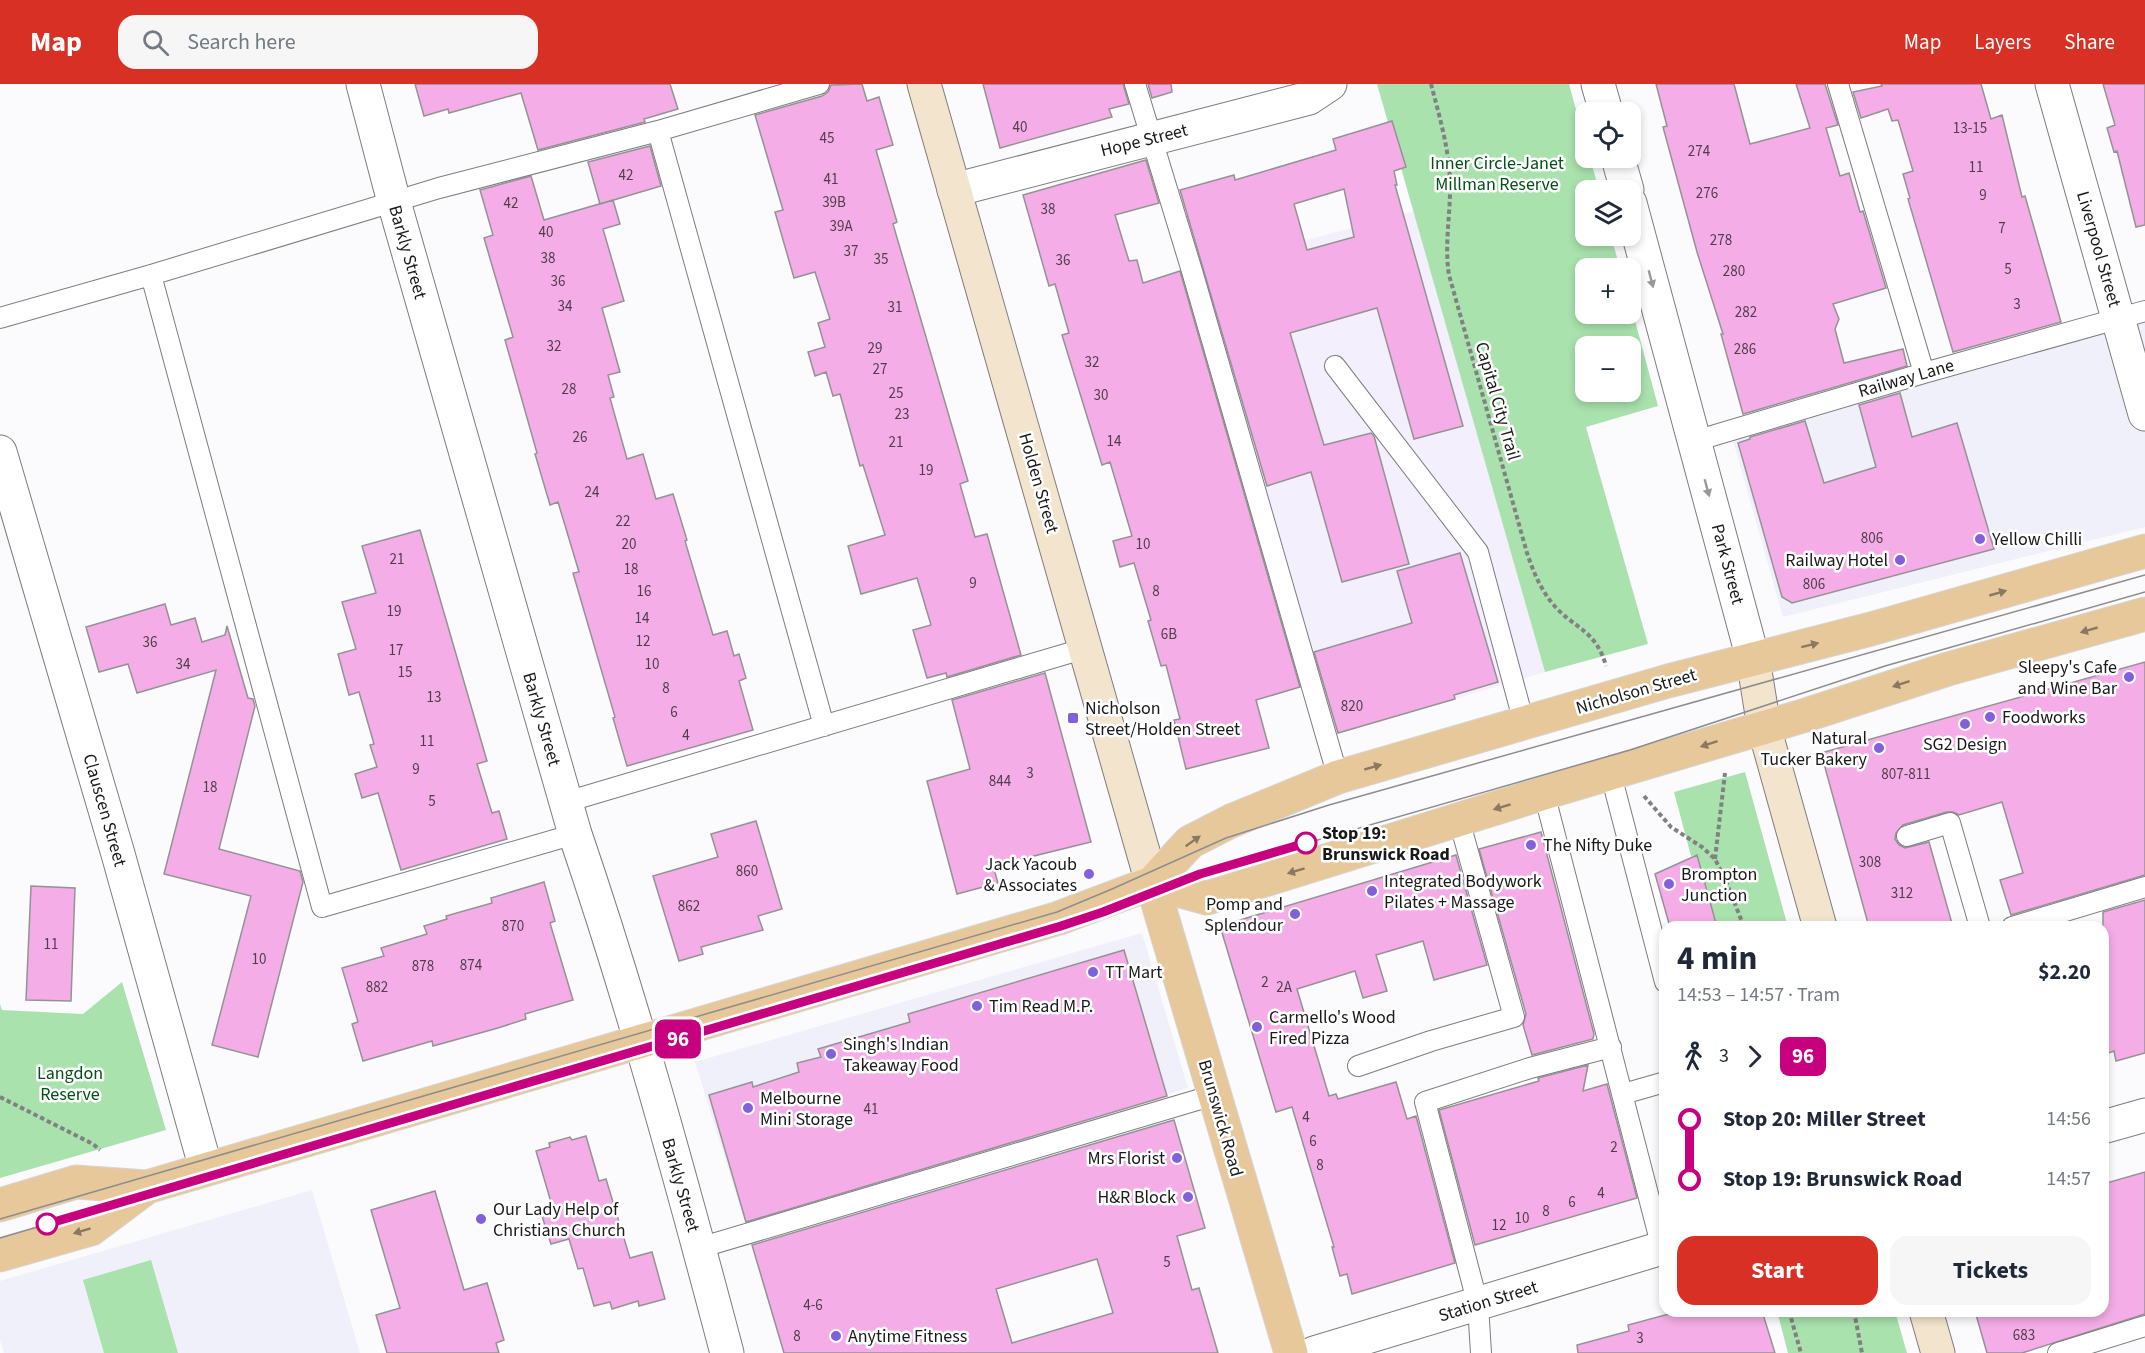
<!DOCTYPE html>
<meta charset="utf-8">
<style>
:root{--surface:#fff;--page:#f6f6f7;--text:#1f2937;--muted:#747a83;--accent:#d93025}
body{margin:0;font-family:"Source Sans 3",sans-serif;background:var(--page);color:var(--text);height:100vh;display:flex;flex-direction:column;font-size:22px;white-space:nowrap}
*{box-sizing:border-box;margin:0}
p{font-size:20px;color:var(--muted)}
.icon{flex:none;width:33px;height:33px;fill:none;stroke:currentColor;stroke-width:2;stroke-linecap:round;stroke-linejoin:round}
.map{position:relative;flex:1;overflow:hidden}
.sheet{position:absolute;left:1659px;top:837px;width:450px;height:396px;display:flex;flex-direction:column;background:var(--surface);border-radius:18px;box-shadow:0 3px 9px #0003}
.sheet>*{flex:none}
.badge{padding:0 12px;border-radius:9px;font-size:21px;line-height:39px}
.controls{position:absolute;left:1575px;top:18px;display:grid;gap:12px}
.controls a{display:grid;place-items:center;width:66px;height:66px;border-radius:12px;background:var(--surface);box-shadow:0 3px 9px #0003;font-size:30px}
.map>.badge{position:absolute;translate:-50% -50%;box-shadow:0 0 0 3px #fff}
.legs{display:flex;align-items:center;gap:9px;height:66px;padding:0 18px;font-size:20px}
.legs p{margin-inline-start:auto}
.summary{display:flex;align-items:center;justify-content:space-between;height:102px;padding:0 18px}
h1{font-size:33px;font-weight:700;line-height:45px}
.primary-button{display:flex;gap:12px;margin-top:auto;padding:12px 18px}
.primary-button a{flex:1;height:69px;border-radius:18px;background:var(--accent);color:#fff;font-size:24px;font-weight:700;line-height:69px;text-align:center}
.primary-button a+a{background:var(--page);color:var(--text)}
ul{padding:0 18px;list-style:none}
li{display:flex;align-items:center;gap:21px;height:60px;font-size:22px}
li i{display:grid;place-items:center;width:9px;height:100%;margin:0 8px;background:currentColor}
li i::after{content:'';width:15px;height:15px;margin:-8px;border:4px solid;border-radius:50%;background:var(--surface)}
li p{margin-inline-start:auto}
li:first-child i{background:linear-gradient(#0000 50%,currentColor 0)}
li:last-child i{background:linear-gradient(currentColor 50%,#0000 0)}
header{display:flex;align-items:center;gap:36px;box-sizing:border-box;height:84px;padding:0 30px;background:var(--accent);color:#fff}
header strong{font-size:28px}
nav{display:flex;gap:33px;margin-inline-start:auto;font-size:21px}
.search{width:420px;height:54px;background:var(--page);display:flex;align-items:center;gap:15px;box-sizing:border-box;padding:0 21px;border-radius:18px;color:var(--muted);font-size:22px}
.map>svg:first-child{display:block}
.built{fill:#eff0f9}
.industrial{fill:#f3effc}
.green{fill:#a9e2ad;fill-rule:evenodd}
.building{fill:#f4ade6;stroke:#949394;stroke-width:1.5;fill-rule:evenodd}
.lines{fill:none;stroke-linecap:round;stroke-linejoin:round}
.lane-casing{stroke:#7d7d7f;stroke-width:22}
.street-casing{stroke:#7d7d7f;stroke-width:35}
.secondary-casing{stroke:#7d7d7f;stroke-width:35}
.primary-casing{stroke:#d6d6d6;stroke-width:35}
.path{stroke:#818182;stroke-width:4;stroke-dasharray:4.5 3;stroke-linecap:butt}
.lane{stroke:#fff;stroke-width:20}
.street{stroke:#fff;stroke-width:33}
.secondary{stroke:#f3e4cd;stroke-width:33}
.primary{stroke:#e7c89b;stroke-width:33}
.tram{stroke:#8d8d8e;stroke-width:1.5}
.oneway{fill:#989898}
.oneway2{fill:#8a7960}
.line-1-casing{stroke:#fff;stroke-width:14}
.line-1{stroke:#c6007e;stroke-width:9}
.poi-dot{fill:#8160da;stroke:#fff;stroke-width:2}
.stop-1-dot{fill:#fff;stroke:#c6007e;stroke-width:3}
.labels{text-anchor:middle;stroke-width:5;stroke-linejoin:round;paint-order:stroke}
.number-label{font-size:15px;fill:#503e4c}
.street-label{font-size:18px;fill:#191919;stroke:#fff}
.park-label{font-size:18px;fill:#025018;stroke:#fff}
.poi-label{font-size:18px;fill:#191919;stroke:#fff;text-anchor:start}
.stop-label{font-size:18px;font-weight:bold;fill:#191919;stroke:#fff;text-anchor:start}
</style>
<header>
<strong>Map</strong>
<div class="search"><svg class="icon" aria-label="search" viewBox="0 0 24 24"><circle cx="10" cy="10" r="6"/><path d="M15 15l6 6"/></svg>Search here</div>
<nav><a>Map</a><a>Layers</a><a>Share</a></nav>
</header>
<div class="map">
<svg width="2145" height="1269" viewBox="0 0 2145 1269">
<rect width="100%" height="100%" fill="#fbfbfd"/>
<!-- built -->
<path class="built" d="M2145,237V443L1783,533L1732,353Z
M1142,849L1188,1004L745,1139L695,978Z
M312,1106L360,1269H4L0,1256V1197Z"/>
<!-- industrial -->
<path class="industrial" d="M1414,127L1545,588L1327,653L1192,187Z"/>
<!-- green -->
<path class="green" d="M1377,0H1569L1585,59L1586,74H1590L1599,106H1586V152H1611L1620,184H1586V230H1630L1631,222L1658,322L1586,343L1648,560L1545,588ZM1586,262H1630V308H1586Z
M1745,688L1788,843H1717L1697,771L1691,772L1674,708Z
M122,898L166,1046L0,1094V920L2,926L83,930Z
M151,1176L178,1269H104L83,1196Z
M1777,1227H1895L1907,1269H1788Z"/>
<!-- building -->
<path class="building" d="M415,0H670L678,25L644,35L645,38L538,66L521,9L449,29L448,25L424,32Z
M862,0L867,17L879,13L893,61L876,66L897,138L893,140L968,397L960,400L975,453L987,450L1021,571L947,593L946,589L927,594L913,546L931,541L917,494L861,510L848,462L885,451L863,381L860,382L840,310L833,312L826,288L815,292L808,268L825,263L818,239L830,235L815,188L794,194L775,128L783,126L755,31L822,12L828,8L831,1Z
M983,0H1123L1129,20L1109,25L1112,33L1000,64Z
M1148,0H1171L1172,8L1152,14Z
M1656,0H1734L1750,60L1810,44L1796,0H1825L1838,41L1826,44L1840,92L1849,89L1860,128L1863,127L1886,204L1833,220L1839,235L1835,245L1844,279L1903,265L1907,282L1743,330L1721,250H1723L1697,168L1663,43L1667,42Z
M1881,0H1981L1991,35L2002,31L2022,113L2025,112L2061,238L1953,268L1908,115L1910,114L1903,90L1913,87L1898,36L1892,37L1888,25L1861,34L1853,8L1882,2Z
M2103,0H2145V141L2136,143L2117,67L2114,68L2107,44L2115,41Z
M1392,37L1406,83L1394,87L1397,101H1395L1463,342L1414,355L1377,224L1290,249L1324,361L1371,349L1374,352L1409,480L1342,498L1311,388L1267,402L1180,106L1234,91L1235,96L1336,66L1333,55ZM1344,105L1354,153L1307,166L1294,120Z
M650,62L661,102L600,120L588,78Z
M1146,76L1159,119L1115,131L1129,177L1137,176L1143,199L1180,187L1300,603L1256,616L1269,664L1186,685L1174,636L1180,635L1166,581L1161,582L1148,537L1151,536L1134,479L1120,483L1113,457L1132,452L1110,378L1102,381L1062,251L1069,249L1055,200L1049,202L1023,111Z
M531,92L544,136L613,116L620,140L603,145L624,217L602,224L620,288L608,291L614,313L610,314L627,375L643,370L656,415L673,410L687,456L685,457L713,551L727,547L734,572L739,570L746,594L739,597L753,646L627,682L613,634L615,633L573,489L579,488L558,418L550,421L535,370L537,369L505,256L513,253L484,154L493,151L480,106Z
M1900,309L1912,353L1957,339L1994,465L1792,519L1782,513L1738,359L1750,355V353L1805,337L1824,399L1876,383L1859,321Z
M420,446L487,677L477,680L492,729L499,727L507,755L401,786L378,709L362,714L355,690L377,683L370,661L374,660L359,608L349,611L338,570L356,565L342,518L376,509L362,462Z
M1460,469L1498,598L1454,611L1455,615L1338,649L1314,568L1412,539L1397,487Z
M165,520L171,541L195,534L202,558L225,551L227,542L248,614L253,615L255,622L219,765L300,787L303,798L258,973L212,961L251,812L164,790L216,586L137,609L128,580L99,588L86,543Z
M2145,578V791L2011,831L2000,796L2023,789L2002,718L1959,731L1953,728H1947L1903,741L1896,749L1895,755L1899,761L1905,764L1929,758L1953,843H1869L1821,669Z
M1045,589L1091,758L993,782L998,799L957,810L927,697L970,685L952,616Z
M756,737L782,825L758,832L763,846L701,863L703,870L679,877L653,792L718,773L711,750Z
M1541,748L1594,950L1593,955L1532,971L1523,941L1526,930L1479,765Z
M1456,771L1487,881L1434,896L1423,857L1376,871L1387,907L1363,914L1355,887L1297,905L1329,1012L1336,1010L1338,1015L1396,998L1407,1035L1416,1032L1455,1179L1352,1210L1347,1190L1340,1192L1332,1163H1334L1292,1023L1276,1028L1220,842Z
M1697,771L1717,843H1670L1655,790Z
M544,798L555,837L550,839L573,916L525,930L526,935L498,944L433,962L432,957L363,977L352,940L358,938L342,884L384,872L381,864L427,850L424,842L447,835L446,832L492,819L491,814Z
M31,802L75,804L71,917L26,916Z
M2145,816V969L2116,977L2114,967L2103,971V828Z
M1124,866L1167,1012L746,1138L709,1011L752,998L753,1003L799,988L797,979L821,973L818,965L910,938L908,930Z
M1588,981L1583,1007L1607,1000L1637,1114L1475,1161L1439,1026L1539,997L1538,994Z
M1174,1036L1205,1144L1177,1152L1192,1206L1199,1204L1218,1269H784L752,1161ZM1097,1175L1113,1229L1012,1259L996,1205Z
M586,1052L599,1097L606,1095L630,1174L652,1168L665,1215L639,1222L638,1217L612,1225L610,1218L594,1222L583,1184L578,1185L569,1155L551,1160L541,1129L553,1125L536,1067L550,1063L549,1059L570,1053L572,1056Z
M2145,1088V1230L2022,1269H1987L1975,1227H2103V1100Z
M435,1107L464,1206L487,1199L504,1256L496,1259L499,1269H387L376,1231L400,1224L371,1126Z
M1680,1227H1762L1775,1269H1578L1577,1261L1629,1247L1628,1241Z"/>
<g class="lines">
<!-- lane casing -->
<g class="lane-casing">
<path id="lane" d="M1135,0L1192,187L1338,693
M1838,0L1924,289
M658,47L824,642
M151,191L322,823L575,750
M0,234L151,191L439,104L658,47L819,0
M1335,282L1478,468L1524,639
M1695,357L1924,289L2145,227
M1611,691L1665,898
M1544,709L1662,1164
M566,718L1086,564
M1907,752L1950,739L1980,843
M2012,843L2145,803
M1358,982L1431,957L1514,933L1459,736
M1623,1010L1665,998
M699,1164L1214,1011
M1481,1269L1478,1221L1425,1018L1530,984L1611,963
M2058,1269L2145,1242"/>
</g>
<!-- street casing -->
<g class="street-casing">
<path id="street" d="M363,0L394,118L575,750C633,920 681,1095 727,1269
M1598,0L1606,28
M2052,0L2145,330
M1618,74L1627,106
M954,106L1309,14L1330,0
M1630,119L1753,575
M0,368L118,770L206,1085
M2103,1043L2145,1031
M1314,1269L1662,1164"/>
</g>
<!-- secondary casing -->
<g class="secondary-casing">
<path id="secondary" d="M924,0L1152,799
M1753,575L1764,643L1820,843
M1926,1227L1938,1269"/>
</g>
<!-- primary casing -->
<g class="primary-casing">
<path id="primary" d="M1152,799L1207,814L1544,709L1806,631L1948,585L2145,530
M1152,799L1291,1269
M0,1121L76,1098L147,1103
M0,1171L91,1145L147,1103L1059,834L1152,799L1190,758L1231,737L1338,693L1668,597L1871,545L2145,467"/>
</g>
<!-- path -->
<path class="path" d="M1431,0C1439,31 1449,64 1450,97C1451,128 1444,160 1449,191L1527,469C1533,487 1540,504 1552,519C1572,544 1596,545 1606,582
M1644,712L1671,743L1702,763L1715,775L1726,797L1744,843
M1715,775L1725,689
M0,1013L93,1060L100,1066
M1789,1227L1801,1269
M1854,1227L1862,1269"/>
<!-- lane -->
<use href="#lane" class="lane"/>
<!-- street -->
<use href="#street" class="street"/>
<!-- secondary -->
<use href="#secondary" class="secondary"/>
<!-- primary -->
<use href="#primary" class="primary"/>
<!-- tram -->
<path class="tram" d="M0,1135L1057,828L1112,805L1226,754L1329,721L2145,491
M0,1154L1061,842L1103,828L1200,790L1630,666L1885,582L2145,508"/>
</g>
<!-- one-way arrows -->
<defs><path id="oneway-solid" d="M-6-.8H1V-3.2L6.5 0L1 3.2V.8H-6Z" transform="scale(1.5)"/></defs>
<g class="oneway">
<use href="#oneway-solid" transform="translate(1651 195) rotate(75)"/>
<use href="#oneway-solid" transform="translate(1707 404) rotate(75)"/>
</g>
<g class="oneway2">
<use href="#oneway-solid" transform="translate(1998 509) rotate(-16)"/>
<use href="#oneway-solid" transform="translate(2089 546) rotate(164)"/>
<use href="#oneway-solid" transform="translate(1810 561) rotate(-14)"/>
<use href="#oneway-solid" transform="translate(1901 600) rotate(162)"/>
<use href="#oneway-solid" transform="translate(1709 660) rotate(162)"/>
<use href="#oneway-solid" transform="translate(1373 683) rotate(-16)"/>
<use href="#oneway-solid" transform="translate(1502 723) rotate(163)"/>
<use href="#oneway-solid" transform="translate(1193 757) rotate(-35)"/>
<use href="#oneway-solid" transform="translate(1296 787) rotate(163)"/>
<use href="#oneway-solid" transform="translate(82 1147) rotate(163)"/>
</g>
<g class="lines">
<!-- line-1 casing -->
<g class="line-1-casing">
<path id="line-1" d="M47,1140L1061,842L1103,828L1200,790L1306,759"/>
</g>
<!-- line-1 -->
<use href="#line-1" class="line-1"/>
</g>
<!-- markers -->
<g class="poi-dot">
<circle cx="1980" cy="455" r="6"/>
<circle cx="1900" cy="476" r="6"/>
<circle cx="2129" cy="593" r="6"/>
<circle cx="1990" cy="633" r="6"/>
<rect x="1067" y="628" width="12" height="12" rx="3"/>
<circle cx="1965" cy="640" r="6"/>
<circle cx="1879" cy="664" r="6"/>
<circle cx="1531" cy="761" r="6"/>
<circle cx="1089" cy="790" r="6"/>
<circle cx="1669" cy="800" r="6"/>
<circle cx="1372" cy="807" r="6"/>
<circle cx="1295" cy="830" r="6"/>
<circle cx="1093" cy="888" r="6"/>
<circle cx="977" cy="922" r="6"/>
<circle cx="1257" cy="943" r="6"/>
<circle cx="831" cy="970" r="6"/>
<circle cx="748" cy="1024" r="6"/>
<circle cx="1177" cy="1074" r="6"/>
<circle cx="1188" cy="1113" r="6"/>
<circle cx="481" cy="1135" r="6"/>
<circle cx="836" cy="1252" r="6"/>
</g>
<g class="stop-1-dot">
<circle cx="1306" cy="759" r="10"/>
<circle cx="47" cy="1140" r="10"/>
</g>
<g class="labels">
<!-- number labels -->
<g class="number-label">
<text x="1020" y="48">40</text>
<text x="1970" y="49">13-15</text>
<text x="827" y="59">45</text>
<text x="1699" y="72">274</text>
<text x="1976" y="88">11</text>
<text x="626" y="96">42</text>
<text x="831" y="100">41</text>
<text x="1707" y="114">276</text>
<text x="1983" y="116">9</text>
<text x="834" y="123">39B</text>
<text x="511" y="124">42</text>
<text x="1048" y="130">38</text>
<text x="841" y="147">39A</text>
<text x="2002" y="149">7</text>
<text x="546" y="153">40</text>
<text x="1721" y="161">278</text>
<text x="851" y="172">37</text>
<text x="548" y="179">38</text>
<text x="881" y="180">35</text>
<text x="1063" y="181">36</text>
<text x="2008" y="190">5</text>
<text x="1734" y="192">280</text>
<text x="558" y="202">36</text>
<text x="2017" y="225">3</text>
<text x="565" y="227">34</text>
<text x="895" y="228">31</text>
<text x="1746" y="233">282</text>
<text x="554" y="267">32</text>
<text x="875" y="269">29</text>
<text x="1745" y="270">286</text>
<text x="1092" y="283">32</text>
<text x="880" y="290">27</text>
<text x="569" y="310">28</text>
<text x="896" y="314">25</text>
<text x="1101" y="316">30</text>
<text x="902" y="335">23</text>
<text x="580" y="358">26</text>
<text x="1114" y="362">14</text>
<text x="896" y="363">21</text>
<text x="926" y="391">19</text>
<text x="592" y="413">24</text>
<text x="623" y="442">22</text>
<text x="1872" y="459">806</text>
<text x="629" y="465">20</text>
<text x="1143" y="465">10</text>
<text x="397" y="480">21</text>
<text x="631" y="490">18</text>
<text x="973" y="504">9</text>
<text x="1814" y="505">806</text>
<text x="644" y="512">16</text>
<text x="1156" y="512">8</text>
<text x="394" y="532">19</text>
<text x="642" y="539">14</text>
<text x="1169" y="555">6B</text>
<text x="643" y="562">12</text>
<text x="150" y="563">36</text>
<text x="396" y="571">17</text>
<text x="183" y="585">34</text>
<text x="652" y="585">10</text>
<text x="405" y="593">15</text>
<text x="666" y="609">8</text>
<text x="434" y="618">13</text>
<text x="1352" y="627">820</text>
<text x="674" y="633">6</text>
<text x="686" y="656">4</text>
<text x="427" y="662">11</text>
<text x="416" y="690">9</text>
<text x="1030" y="694">3</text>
<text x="1906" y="695">807-811</text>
<text x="1000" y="702">844</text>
<text x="210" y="708">18</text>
<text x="432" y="722">5</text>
<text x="1870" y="783">308</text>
<text x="747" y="792">860</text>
<text x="1902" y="814">312</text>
<text x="689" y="827">862</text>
<text x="513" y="847">870</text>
<text x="51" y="865">11</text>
<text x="259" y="880">10</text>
<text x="471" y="886">874</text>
<text x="423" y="887">878</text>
<text x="1265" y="903">2</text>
<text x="377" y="908">882</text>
<text x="1284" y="908">2A</text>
<text x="871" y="1030">41</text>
<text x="1306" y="1038">4</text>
<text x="1313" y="1062">6</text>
<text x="1614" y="1068">2</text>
<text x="1320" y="1086">8</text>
<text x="1601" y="1114">4</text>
<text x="1572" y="1123">6</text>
<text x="1546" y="1132">8</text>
<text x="1522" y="1139">10</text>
<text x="1499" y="1146">12</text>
<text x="1167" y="1183">5</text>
<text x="813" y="1226">4-6</text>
<text x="2024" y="1256">683</text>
<text x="797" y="1257">8</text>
<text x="1640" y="1259">3</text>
</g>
<!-- street labels -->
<g class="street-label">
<text transform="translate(1144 56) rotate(-14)" y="6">Hope Street</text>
<text transform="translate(2099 165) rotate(74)" y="6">Liverpool Street</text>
<text transform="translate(408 168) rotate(74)" y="6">Barkly Street</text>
<text transform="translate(1906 294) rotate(-16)" y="6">Railway Lane</text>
<text transform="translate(1498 317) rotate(74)" y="6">Capital City Trail</text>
<text transform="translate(1039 399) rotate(74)" y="6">Holden Street</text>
<text transform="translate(1728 480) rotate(75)" y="6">Park Street</text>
<text transform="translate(1636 607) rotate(-16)" y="6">Nicholson Street</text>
<text transform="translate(542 635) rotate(74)" y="6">Barkly Street</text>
<text transform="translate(105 726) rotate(74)" y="6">Clauscen Street</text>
<text transform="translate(1221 1034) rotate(74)" y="6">Brunswick Road</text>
<text transform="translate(681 1101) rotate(74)" y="6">Barkly Street</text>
<text transform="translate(1488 1217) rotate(-17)" y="6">Station Street</text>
</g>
<!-- park labels -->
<g class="park-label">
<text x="1497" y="85">Inner Circle-Janet<tspan x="1497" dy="21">Millman Reserve</tspan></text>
<text x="70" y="995">Langdon<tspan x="70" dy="21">Reserve</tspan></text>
</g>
<!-- poi labels -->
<g class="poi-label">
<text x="1992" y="461">Yellow Chilli</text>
<text x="1888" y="482" text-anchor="end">Railway Hotel</text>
<text x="2117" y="589" text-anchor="end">Sleepy's Cafe<tspan x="2117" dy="21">and Wine Bar</tspan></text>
<text x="1085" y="630">Nicholson<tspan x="1085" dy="21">Street/Holden Street</tspan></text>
<text x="2002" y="639">Foodworks</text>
<text x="1867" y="660" text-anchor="end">Natural<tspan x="1867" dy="21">Tucker Bakery</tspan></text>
<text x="1965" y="666" text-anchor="middle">SG2 Design</text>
<text x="1543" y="767">The Nifty Duke</text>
<text x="1077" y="786" text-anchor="end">Jack Yacoub<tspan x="1077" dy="21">&amp; Associates</tspan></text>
<text x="1681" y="796">Brompton<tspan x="1681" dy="21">Junction</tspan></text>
<text x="1384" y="803">Integrated Bodywork<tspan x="1384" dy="21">Pilates + Massage</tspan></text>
<text x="1283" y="826" text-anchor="end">Pomp and<tspan x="1283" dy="21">Splendour</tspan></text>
<text x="1105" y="894">TT Mart</text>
<text x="989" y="928">Tim Read M.P.</text>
<text x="1269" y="939">Carmello's Wood<tspan x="1269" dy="21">Fired Pizza</tspan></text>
<text x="843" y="966">Singh's Indian<tspan x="843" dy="21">Takeaway Food</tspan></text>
<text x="760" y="1020">Melbourne<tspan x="760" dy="21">Mini Storage</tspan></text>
<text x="1165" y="1080" text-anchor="end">Mrs Florist</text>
<text x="1176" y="1119" text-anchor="end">H&amp;R Block</text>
<text x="493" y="1131">Our Lady Help of<tspan x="493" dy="21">Christians Church</tspan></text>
<text x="848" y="1258">Anytime Fitness</text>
</g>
<!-- stop labels -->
<g class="stop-label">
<text x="1322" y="755">Stop 19:<tspan x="1322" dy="21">Brunswick Road</tspan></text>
</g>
</g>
</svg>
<div class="controls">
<a><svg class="icon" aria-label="locate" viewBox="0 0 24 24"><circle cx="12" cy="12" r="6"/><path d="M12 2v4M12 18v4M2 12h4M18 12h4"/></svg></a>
<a><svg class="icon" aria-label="layers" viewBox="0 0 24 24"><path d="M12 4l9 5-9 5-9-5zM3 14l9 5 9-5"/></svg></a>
<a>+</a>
<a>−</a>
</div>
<b class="badge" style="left:678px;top:955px;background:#c6007e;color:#fff">96</b>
<section class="sheet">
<div class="summary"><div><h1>4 min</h1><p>14:53 – 14:57 · Tram</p></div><b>$2.20</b></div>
<div class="legs"><svg class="icon" aria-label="walk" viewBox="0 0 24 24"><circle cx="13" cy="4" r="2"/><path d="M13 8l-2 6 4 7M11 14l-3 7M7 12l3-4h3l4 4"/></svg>3<svg class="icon" aria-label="forward" viewBox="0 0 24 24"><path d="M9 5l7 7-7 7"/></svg><b class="badge" style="background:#c6007e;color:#fff">96</b></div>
<ul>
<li><i style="color:#c6007e"></i><b>Stop 20: Miller Street</b><p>14:56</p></li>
<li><i style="color:#c6007e"></i><b>Stop 19: Brunswick Road</b><p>14:57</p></li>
</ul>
<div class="primary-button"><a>Start</a><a>Tickets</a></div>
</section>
</div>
